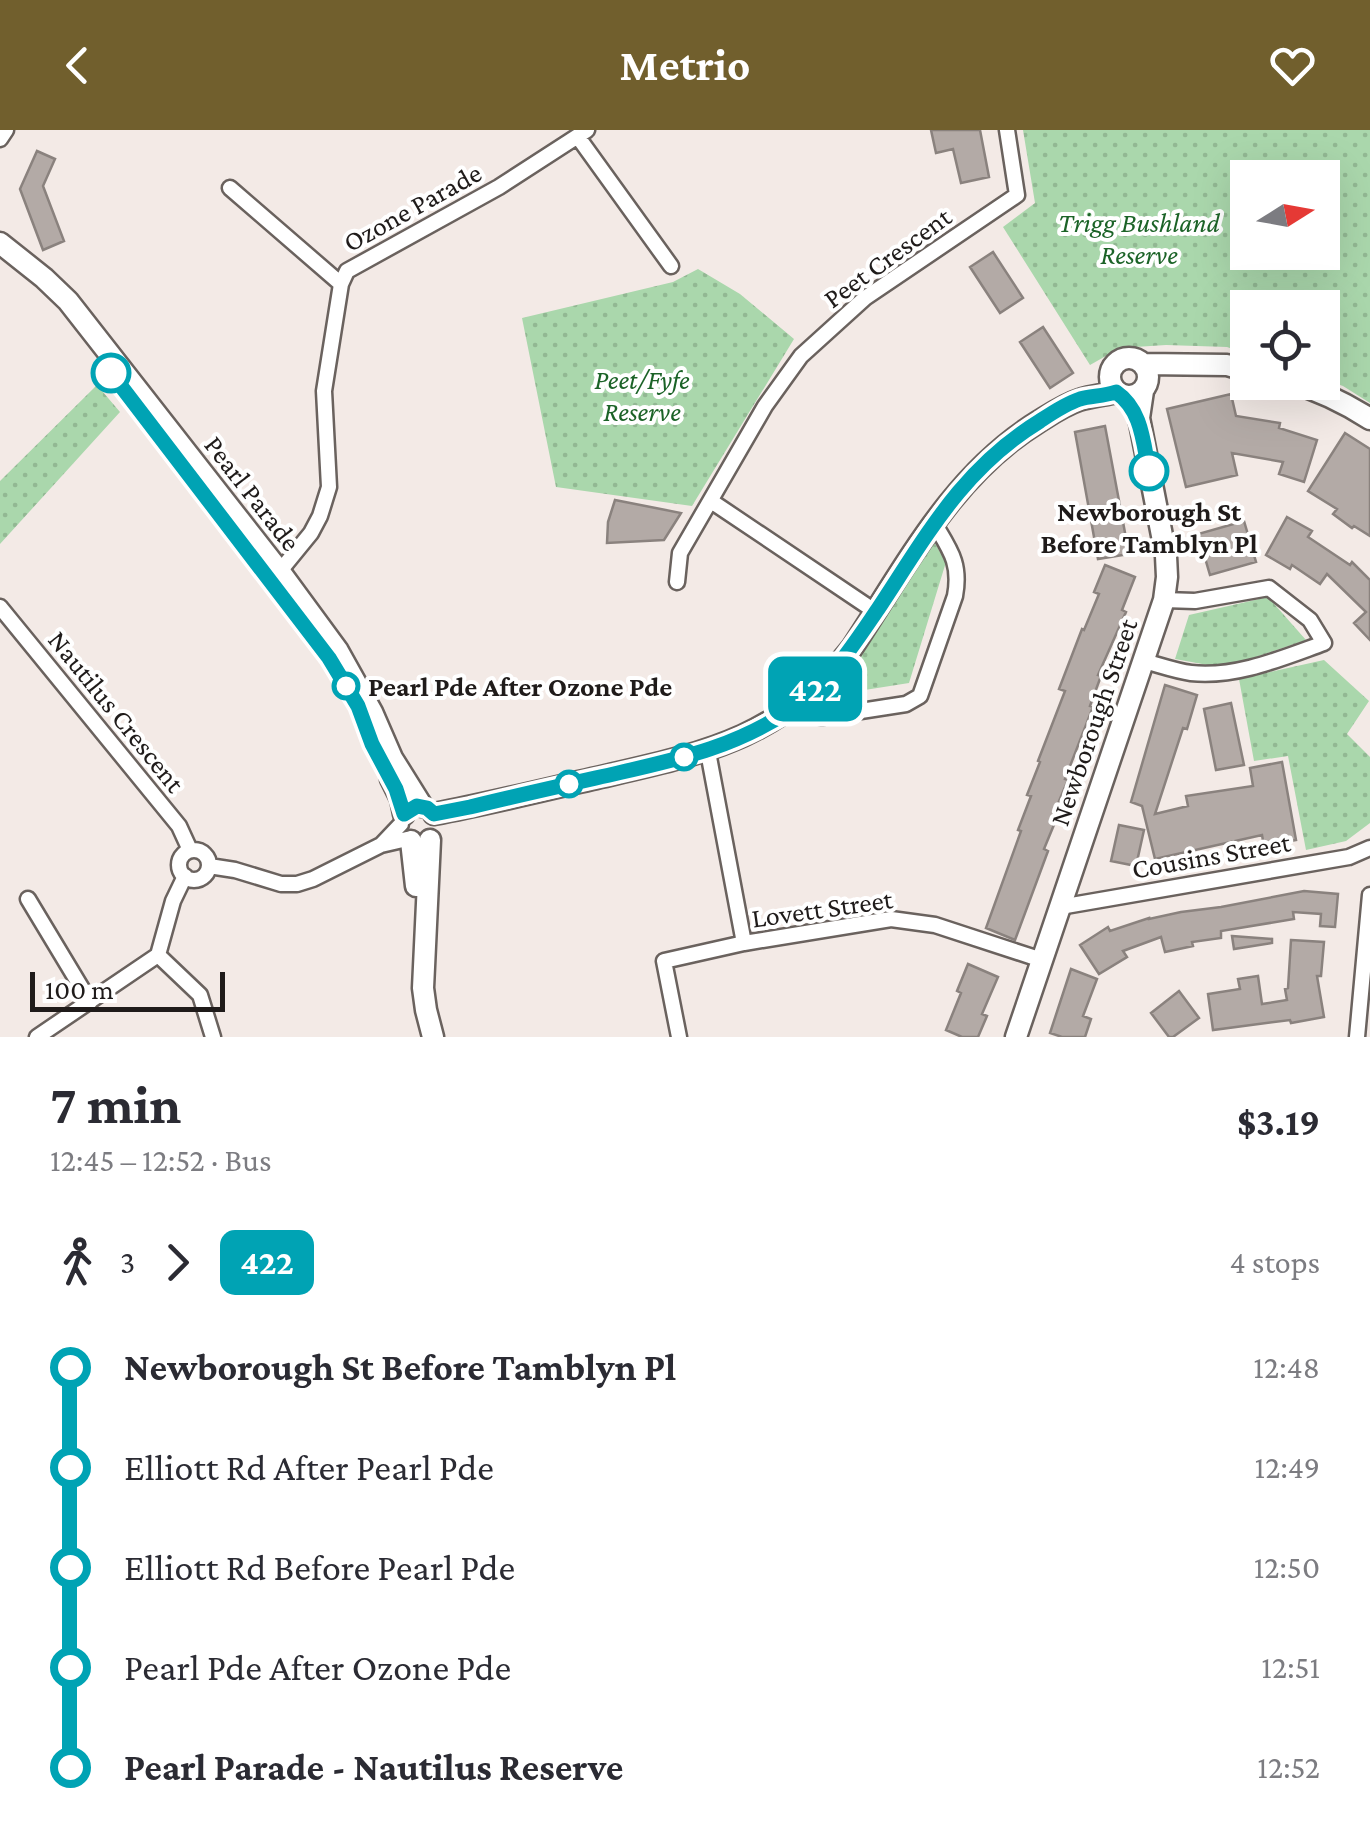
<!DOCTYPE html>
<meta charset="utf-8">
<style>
:root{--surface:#fff;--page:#f2f2f3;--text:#2b2b33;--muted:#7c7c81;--accent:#715f2d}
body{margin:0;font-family:"Crimson Pro",serif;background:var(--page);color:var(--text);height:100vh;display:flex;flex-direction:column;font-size:38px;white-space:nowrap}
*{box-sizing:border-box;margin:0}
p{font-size:32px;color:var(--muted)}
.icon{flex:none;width:55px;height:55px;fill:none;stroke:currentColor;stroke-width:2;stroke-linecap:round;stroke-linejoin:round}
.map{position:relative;height:907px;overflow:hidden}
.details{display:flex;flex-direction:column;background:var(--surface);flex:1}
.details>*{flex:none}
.badge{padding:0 20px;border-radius:15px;font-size:35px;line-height:65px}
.needle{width:65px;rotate:79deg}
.buttons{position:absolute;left:1230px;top:30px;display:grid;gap:20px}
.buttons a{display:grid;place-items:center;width:110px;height:110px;border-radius:0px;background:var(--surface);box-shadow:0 10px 40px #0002;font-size:50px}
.scale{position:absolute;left:30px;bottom:25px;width:195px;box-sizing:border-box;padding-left:10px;border:5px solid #1f1b1a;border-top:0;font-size:28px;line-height:35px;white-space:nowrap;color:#1f1b1a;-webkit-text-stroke:8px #fff;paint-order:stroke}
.map>.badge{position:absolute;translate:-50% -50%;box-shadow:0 0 0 5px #fff}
.legs{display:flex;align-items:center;gap:15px;height:110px;padding:0 50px;font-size:32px}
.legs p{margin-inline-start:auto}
.headline{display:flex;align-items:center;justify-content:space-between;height:170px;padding:0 50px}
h1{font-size:55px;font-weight:700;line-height:75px}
ul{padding:0 50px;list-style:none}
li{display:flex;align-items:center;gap:35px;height:100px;font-size:38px}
li i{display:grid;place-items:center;width:15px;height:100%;margin:0 12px;background:currentColor}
li i::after{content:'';width:25px;height:25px;margin:-12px;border:8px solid;border-radius:50%;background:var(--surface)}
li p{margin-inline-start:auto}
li:first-child i{background:linear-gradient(#0000 50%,currentColor 0)}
li:last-child i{background:linear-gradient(currentColor 50%,#0000 0)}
header{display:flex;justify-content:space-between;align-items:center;height:130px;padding:0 50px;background:var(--accent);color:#fff;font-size:45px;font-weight:700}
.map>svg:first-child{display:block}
.grass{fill:url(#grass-dots);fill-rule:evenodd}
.building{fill:#b3aaa6;stroke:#8a827e;stroke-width:2.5}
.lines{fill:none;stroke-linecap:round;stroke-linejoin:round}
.street-casing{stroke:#6a625e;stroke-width:19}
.secondary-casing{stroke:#6a625e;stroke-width:25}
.street{stroke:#fff;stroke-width:14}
.secondary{stroke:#fff;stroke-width:20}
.line-1-casing{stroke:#fff;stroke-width:22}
.line-1{stroke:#00a3b4;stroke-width:15}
.stop-1-dot{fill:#fff;stroke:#00a3b4;stroke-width:5}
.labels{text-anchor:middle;stroke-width:8;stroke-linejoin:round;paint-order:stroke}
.street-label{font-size:28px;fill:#1f1b1a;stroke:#fff}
.park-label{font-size:28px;font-style:italic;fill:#1b6327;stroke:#fff}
.stop-label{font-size:28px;font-weight:bold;fill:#1f1b1a;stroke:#fff}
</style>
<header><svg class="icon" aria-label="back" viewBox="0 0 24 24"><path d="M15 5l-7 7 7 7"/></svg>Metrio<svg class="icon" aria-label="heart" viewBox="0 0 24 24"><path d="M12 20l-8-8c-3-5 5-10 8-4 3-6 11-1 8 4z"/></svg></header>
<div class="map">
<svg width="1370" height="907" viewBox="0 0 1370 907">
<defs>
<pattern id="grass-dots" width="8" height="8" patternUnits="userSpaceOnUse" patternTransform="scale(2.5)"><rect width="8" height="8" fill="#aad7ac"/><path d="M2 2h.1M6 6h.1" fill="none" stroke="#92b893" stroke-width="1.8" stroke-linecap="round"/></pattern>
</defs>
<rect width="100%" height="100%" fill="#f3eae6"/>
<!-- grass -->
<path class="grass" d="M1023,0H1370V273L1343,256L1323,249L1322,178H1248L1247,224L1227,217L1166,215L1120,218L1090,235L1003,97L1035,73ZM1248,48H1322V122H1248Z
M698,139L740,164L794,209L692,376L556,357L522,188L673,152Z
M97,255L120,282L0,414V351Z
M931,407L946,432L909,553L814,568Z
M1268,467L1306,510L1224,538L1175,529L1189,485Z
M1324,530L1369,571L1347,604L1370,627V693L1346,711L1306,720L1288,626L1254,631L1239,549Z"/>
<!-- building -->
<path class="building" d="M931,0H980L989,47L961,53L953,19L936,23Z
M37,21L55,29L43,56L64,111L43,120L20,59Z
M993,122L1023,168L1000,183L970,137Z
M1043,197L1073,243L1050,258L1020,212Z
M1231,264L1236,286L1280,293L1279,298L1317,310L1304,352L1279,344L1283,332L1232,323L1237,345L1186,357L1167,279Z
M1105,296L1129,424L1098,429L1075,302Z
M1345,303L1370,319V406L1354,396L1352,398L1333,384L1337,379L1308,361Z
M615,370L681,383L664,410L607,413L608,392Z
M1287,387L1312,401L1308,407L1350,435L1352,432L1370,450V510L1354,493L1366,482L1327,444L1320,454L1292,435L1290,439L1266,425Z
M1244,391L1256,432L1210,445L1198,404Z
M1105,435L1135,447L1122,480L1126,482L1098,545L1101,546L1090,576L1093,577L1065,649L1068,650L1054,683L1058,685L1044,719L1048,721L1015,810L986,798L1021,701L1018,700L1031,666L1027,665L1040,632L1038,631L1065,561L1059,559L1082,499L1084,500L1099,464L1094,462Z
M1165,555L1197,565L1187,599L1183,598L1155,684L1188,676L1186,666L1253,656L1250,638L1282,632L1296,710L1264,716L1262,705L1155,729L1142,676L1131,672Z
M1231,573L1244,635L1216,640L1204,579Z
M1119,695L1144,700L1136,736L1111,731Z
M1304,761L1338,764L1335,797L1320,796L1321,784L1293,782L1294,789L1221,801V808L1192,812L1193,816L1165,822L1161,807L1123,821L1127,827L1099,844L1080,815L1108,797L1110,801L1149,788V789L1181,782L1221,777Z
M1232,806L1272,809V813L1234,819Z
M1291,810L1324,812L1321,846H1317L1324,887L1291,893L1290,890L1213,900L1208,864L1240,859L1238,849L1258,846L1262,874L1287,870L1285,859L1288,858Z
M968,834L998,847L982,884L987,886L978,907H962L946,900L961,863L957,861Z
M1071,839L1097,849L1083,886L1091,889L1085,907H1062L1050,903Z
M1179,861L1199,888L1173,907H1169L1151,883Z"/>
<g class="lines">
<!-- street casing -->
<g class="street-casing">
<path id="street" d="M578,7L671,136
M0,9L6,0
M230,58L341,154
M711,371L876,482
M271,452L311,403L320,386L329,357L324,261L341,154L347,141L499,57L587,0
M677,452L680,423L765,276L801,226L865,168L1017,65L1007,0
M0,477L179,696L190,720
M1144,531C1159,535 1176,541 1191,543C1236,548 1282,528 1324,513L1310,490L1269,458L1195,471L1164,470
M797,575L808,585L822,587L906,574L920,566L955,466C961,433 950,420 934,393
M708,622L744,813
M382,714L401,694
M179 735a15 15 0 1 1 30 0a15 15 0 1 1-30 0Z
M209,736L235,740L281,754H297L313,749L381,715L407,709
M28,769L90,872
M1060,777L1349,727L1370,718
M158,825L200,865L213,907
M37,907L158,825L173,771L185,746
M679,907L664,831L744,813L891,789L935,795L1042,830
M1357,907L1370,765"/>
</g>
<!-- secondary casing -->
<g class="secondary-casing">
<path id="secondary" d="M0,113L44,148L68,171L280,442L338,521L372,582L392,628L422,676
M1110 247a19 19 0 1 1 38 0a19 19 0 1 1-38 0Z
M1144,234L1227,235L1248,241
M1290,252C1318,260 1345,273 1370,289
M391,649L401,669L404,684
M434,684C487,674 540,661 592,649C700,624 779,611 852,518C906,436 952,345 1038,292C1051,284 1064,275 1079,270C1091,266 1104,265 1117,262
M430,710L423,858L426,880L433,907
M411,711L416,756
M1016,907L1164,470L1167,447L1166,426L1139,288L1143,261"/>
</g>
<!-- street -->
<use href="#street" class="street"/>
<!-- secondary -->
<use href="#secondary" class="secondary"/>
</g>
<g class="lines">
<!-- line-1 casing -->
<g class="line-1-casing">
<path id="line-1" d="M111,243L329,528L358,576L372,614L396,659L404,684L417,676L427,678L434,684L470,677C519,665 569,654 618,643C684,628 738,616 795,577C830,552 854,514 878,479C927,405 962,339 1040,291C1052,283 1065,274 1080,269C1091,266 1104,266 1116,262C1142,280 1143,312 1149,341"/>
</g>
<!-- line-1 -->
<use href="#line-1" class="line-1"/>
</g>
<!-- markers -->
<g class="stop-1-dot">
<circle cx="111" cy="243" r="18"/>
<circle cx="1149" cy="341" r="18"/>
<circle cx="346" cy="556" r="12"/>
<circle cx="684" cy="627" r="12"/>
<circle cx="569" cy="654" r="12"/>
</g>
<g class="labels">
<!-- street labels -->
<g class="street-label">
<text transform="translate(412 77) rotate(-29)" y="10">Ozone Parade</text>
<text transform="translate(887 127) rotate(-36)" y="10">Peet Crescent</text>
<text transform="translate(253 363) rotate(52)" y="10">Pearl Parade</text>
<text transform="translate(117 581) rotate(51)" y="10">Nautilus Crescent</text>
<text transform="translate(1093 592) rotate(-71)" y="10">Newborough Street</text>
<text transform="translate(1211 725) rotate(-10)" y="10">Cousins Street</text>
<text transform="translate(822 778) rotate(-8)" y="10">Lovett Street</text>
</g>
<!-- park labels -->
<g class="park-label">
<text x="1139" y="102">Trigg Bushland<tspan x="1139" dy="32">Reserve</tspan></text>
<text x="642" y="259">Peet/Fyfe<tspan x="642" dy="32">Reserve</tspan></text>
</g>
<!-- stop labels -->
<g class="stop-label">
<text x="1149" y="391">Newborough St<tspan x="1149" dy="32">Before Tamblyn Pl</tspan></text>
<text x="368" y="566" text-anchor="start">Pearl Pde After Ozone Pde</text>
</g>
</g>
</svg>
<div class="buttons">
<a><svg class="needle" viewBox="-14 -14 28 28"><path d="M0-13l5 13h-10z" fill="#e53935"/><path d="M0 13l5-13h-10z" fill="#7c7c81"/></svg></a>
<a><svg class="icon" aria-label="locate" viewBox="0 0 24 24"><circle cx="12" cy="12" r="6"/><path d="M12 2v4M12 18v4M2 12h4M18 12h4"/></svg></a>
</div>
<div class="scale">100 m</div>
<b class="badge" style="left:815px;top:559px;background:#00a3b4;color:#fff">422</b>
</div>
<section class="details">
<div class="headline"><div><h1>7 min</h1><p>12:45 – 12:52 · Bus</p></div><b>$3.19</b></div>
<div class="legs"><svg class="icon" aria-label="walk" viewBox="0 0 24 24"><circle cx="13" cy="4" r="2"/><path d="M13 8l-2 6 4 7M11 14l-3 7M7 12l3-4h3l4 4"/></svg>3<svg class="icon" aria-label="forward" viewBox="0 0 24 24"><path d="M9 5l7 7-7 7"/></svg><b class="badge" style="background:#00a3b4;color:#fff">422</b><p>4 stops</p></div>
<ul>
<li><i style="color:#00a3b4"></i><b>Newborough St Before Tamblyn Pl</b><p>12:48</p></li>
<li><i style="color:#00a3b4"></i><span>Elliott Rd After Pearl Pde</span><p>12:49</p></li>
<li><i style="color:#00a3b4"></i><span>Elliott Rd Before Pearl Pde</span><p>12:50</p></li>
<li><i style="color:#00a3b4"></i><span>Pearl Pde After Ozone Pde</span><p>12:51</p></li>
<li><i style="color:#00a3b4"></i><b>Pearl Parade - Nautilus Reserve</b><p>12:52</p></li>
</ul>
</section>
